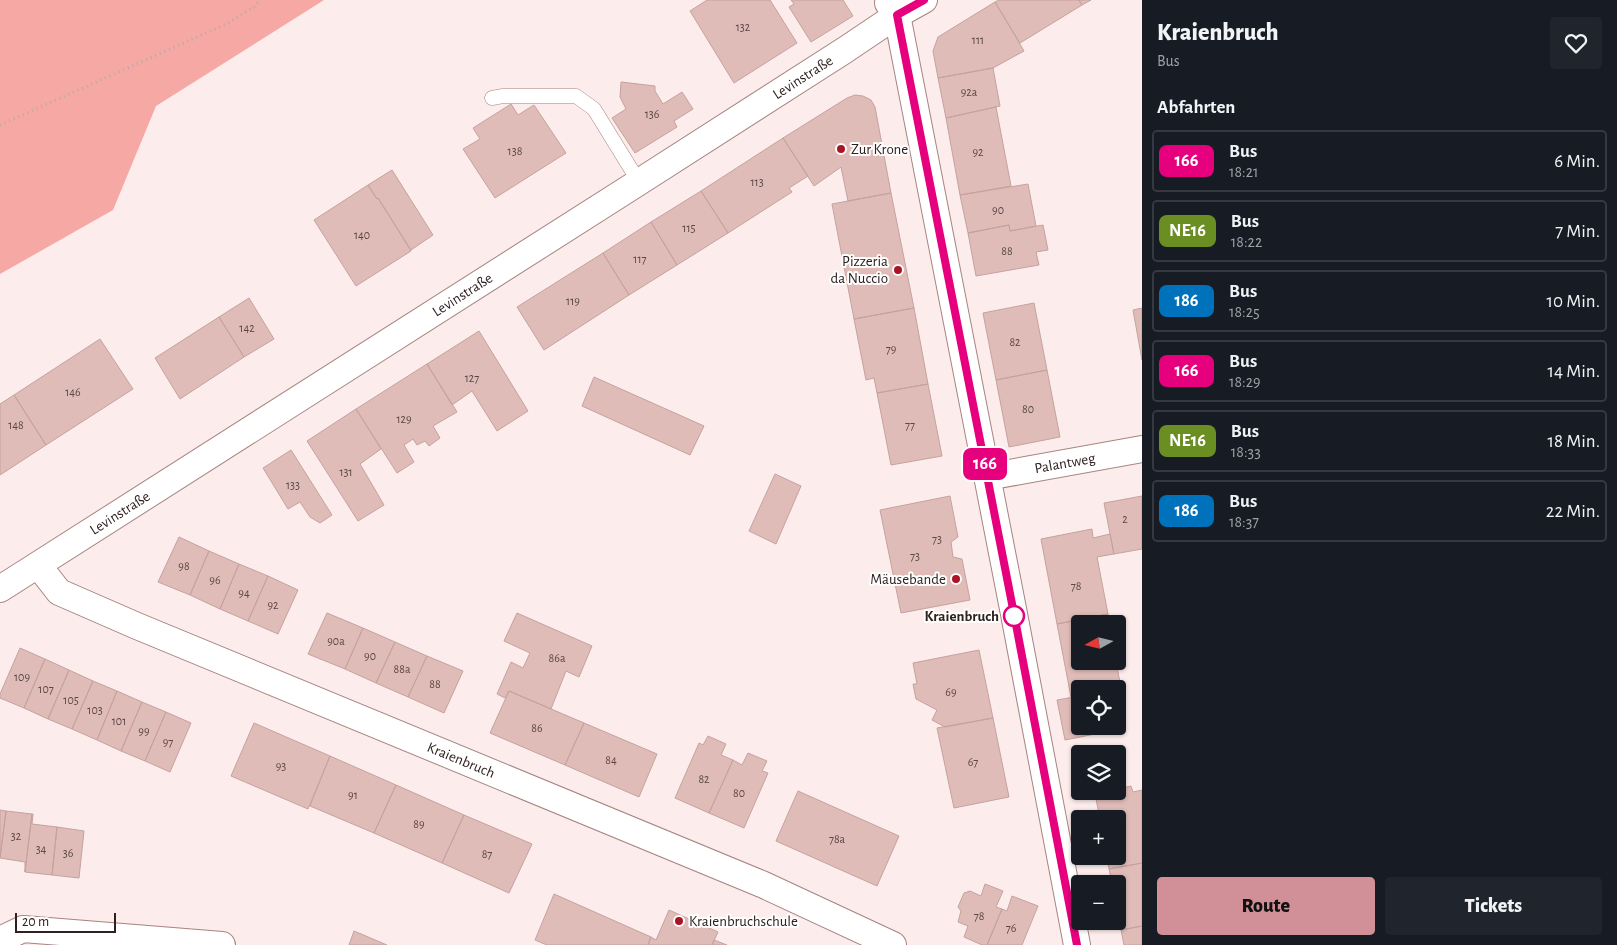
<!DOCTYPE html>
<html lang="de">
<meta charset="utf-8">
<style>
:root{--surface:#171b24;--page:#20242c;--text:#f1f3f6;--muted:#9ea1a6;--line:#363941;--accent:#d18f98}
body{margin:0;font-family:"Alegreya Sans",sans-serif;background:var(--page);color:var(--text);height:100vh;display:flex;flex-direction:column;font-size:19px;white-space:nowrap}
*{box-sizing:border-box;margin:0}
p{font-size:16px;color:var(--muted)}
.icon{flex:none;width:28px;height:28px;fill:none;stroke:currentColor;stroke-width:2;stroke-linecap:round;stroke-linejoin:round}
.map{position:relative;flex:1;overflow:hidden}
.side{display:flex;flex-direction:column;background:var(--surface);width:475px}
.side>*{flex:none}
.badge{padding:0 10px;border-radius:8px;font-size:18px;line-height:32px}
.needle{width:32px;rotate:262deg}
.buttons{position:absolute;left:1071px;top:615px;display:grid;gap:10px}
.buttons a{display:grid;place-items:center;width:55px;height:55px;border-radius:5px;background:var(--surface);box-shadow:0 1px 4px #0004;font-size:25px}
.scale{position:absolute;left:15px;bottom:12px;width:101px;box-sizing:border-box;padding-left:5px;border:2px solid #2d201f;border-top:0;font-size:14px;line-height:18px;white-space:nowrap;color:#2d201f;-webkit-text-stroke:4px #fefefe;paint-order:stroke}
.map>.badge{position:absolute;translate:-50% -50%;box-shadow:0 0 0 2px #fff}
h2{padding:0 15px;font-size:19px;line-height:45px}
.round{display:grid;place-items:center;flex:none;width:52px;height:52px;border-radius:5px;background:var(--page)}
.summary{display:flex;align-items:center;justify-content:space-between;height:85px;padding:0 15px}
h1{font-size:24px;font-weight:800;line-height:38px}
.primary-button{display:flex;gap:10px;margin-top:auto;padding:10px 15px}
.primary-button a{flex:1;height:58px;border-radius:5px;background:var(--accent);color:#111;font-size:20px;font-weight:800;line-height:58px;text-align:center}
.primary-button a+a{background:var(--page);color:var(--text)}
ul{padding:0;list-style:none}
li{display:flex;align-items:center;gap:15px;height:62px;margin:0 10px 8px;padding:0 5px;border:2px solid var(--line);border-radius:5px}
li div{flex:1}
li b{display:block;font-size:19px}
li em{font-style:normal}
li .badge{min-width:55px;font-weight:700;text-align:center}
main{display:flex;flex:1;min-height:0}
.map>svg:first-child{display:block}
.forest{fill:#f5a8a4}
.building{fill:#e0bcb9;stroke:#c5a29f}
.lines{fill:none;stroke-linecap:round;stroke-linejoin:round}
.service-casing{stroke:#a68481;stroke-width:15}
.minor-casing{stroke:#a68481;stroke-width:28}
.path{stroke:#b9aaa9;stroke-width:3;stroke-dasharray:1 4;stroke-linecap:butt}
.service{stroke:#fff;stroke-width:14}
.minor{stroke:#fff;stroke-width:26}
.line-casing{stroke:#fff;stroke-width:11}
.line{stroke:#e6007e;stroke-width:8}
.poi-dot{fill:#aa1426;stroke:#fefefe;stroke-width:2}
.stop-dot{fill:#fff;stroke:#e6007e;stroke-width:2.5}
.labels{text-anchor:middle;stroke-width:4;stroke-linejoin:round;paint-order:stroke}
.number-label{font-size:12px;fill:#5a4746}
.street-label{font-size:15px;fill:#2d201f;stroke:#fefefe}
.poi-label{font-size:15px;fill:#2d201f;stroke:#fefefe;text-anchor:start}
.stop-label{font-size:15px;font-weight:bold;fill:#2d201f;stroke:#fefefe;text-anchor:end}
</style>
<main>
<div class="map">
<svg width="1142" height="945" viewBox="0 0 1142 945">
<rect width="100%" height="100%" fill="#fceceb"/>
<!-- forest -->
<path class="forest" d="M0,0H324L156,106L113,210L0,274Z"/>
<!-- building -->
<path class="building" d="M707,0H770L797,43L734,83L690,11Z
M791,0H843L853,16L811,42L789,7L794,4Z
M999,0H1079L1082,5L1020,43L995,2Z
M1079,0H1091L1082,5Z
M995,2L1024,51L993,68L938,78L933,51L938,37Z
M993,68L1000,106L946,118L938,78Z
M621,82L655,86V91L663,104L682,92L693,109L674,121L677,127L635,153L612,118L626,109L620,97Z
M855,95L863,96L871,100L875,107L891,193L848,201L841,167L814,186L783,138L847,98Z
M511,104L518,115L534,105L566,153L495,198L463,149L480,139L473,128Z
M996,107L1011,186L960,195L946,118Z
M783,138L808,176L789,188L792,192L728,233L701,191Z
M392,170L433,235L411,250L378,198L377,199L368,185Z
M1028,184L1036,226L1010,231L1009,225L968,233L960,195Z
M368,185L377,199L378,198L411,251L356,286L314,220Z
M701,191L728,233L677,265L651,222Z
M891,193L914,308L854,319L832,204Z
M651,222L677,265L629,295L603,253Z
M1009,225L1010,231L1043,225L1048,250L1036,252L1039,265L976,276L968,233Z
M603,253L629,295L544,350L517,307Z
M249,298L274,339L244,357L219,317Z
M1034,303L1047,370L996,380L983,313Z
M914,308L928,384L877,393L874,378L866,380L854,319Z
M1142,308V360L1133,310Z
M219,317L244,357L180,399L155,358Z
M479,331L528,411L497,431L472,391L452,405L427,364Z
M100,339L133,389L46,445L14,395Z
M427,364L457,412L433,426L440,438L429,446L425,441L417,445L413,439L404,445L414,462L397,473L356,409Z
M1047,370L1060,437L1009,447L996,380Z
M594,377L704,426L690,455L582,406Z
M928,384L942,456L891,465L877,393Z
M14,395L46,445L0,475V404Z
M356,409L381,449L360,464L384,505L358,521L307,441Z
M291,450L332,515L320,523L310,517L300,502L288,509L263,468Z
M775,474L801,486L776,544L749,531Z
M950,496L958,537L951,542L953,557L962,559L970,600L901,613L880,510Z
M1142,496V549L1114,554L1104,503Z
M1092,529L1093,538L1110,534L1114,554L1097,557L1108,614L1057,624L1041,539Z
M179,537L209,551L190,595L158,582Z
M209,551L239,564L220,609L190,595Z
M239,564L268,576L248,621L220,609Z
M268,576L298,590L278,634L248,621Z
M327,613L363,628L345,669L308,654Z
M517,613L592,646L579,677L566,671L551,709L509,691L505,698L497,694L511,662L523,668L530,653L504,641Z
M1108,614L1109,624H1080V661H1116L1121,688L1080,689V696L1071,697L1057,624Z
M363,628L395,642L376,683L345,669Z
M395,642L427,656L408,697L376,683Z
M20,648L45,659L24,708L0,698V694Z
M979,650L993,718L945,727L932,720L937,710L916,699L913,684H917L913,663Z
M427,656L463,671L444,713L408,697Z
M45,659L69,670L48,719L24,708Z
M69,670L93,681L72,729L48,719Z
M93,681L117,691L97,740L72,729Z
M117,691L142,702L121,751L97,740Z
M509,691L584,723L565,765L490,733Z
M1080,696V726H1118V715L1120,729L1065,740L1057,700Z
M142,702L166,712L145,761L121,751Z
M166,712L191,723L170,772L145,761Z
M993,718L1009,797L954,808L937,728Z
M254,723L330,756L308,809L231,776Z
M584,723L657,754L639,797L565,765Z
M708,736L726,744L721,755L733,760L709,813L675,798L699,743L703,745Z
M748,753L767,761L762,771L768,773L744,828L709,813L733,760L742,765Z
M330,756L396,785L374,833L310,806Z
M396,785L464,815L442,863L374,833Z
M1131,786L1133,792L1142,790V863L1109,869L1107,856H1118V819H1100L1095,794L1108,791H1118V789Z
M798,791L899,836L877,886L776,841Z
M0,810L6,811L0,858Z
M6,811L32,814L25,872V862L0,858Z
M32,814H33L32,824L57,827L52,875L25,872Z
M464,815L532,844L509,893L442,863Z
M57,827L84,831L79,878L52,875Z
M1142,863V926L1121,930L1118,912V884H1112L1109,869Z
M985,884L1003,891L996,907L1002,909L987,945H982L964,937L968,926L958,922L961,911L958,907L964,893L970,891L981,896Z
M554,894L651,937L648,945H547L535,940Z
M1012,896L1038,906L1022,945H987L1002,909L1007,911Z
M669,910L718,932L712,945H648L651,937L656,940Z
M1142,926V945H1124L1121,930Z
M354,931L387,945H349Z
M714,940L727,945H712Z"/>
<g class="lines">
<!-- service casing -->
<g class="service-casing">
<path id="service" d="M492,98L503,96H576L594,109L639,182"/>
</g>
<!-- minor casing -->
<g class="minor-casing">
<g id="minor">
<path d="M888,3L897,15L1014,614L1077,945"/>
<path id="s1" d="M987,477L1142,449"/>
<path id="s2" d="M38,565L59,592L137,626L764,885L893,945"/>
<path id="s3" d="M0,589L639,182L845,50L897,15L924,0"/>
<path d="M0,940L23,929L222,945"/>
</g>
</g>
<!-- path -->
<path class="path" d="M0,125L226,24L254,7L260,0"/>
<!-- service -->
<use href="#service" class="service"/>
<!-- minor -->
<use href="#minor" class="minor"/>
</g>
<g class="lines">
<!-- line casing -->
<g class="line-casing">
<path id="line" d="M924,0L897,15L1014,614L1077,945"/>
</g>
<!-- line -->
<use href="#line" class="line"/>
</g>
<!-- markers -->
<g class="poi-dot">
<circle cx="841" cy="149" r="5"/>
<circle cx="898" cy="270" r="5"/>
<circle cx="956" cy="579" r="5"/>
<circle cx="679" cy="921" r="5"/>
</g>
<circle class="stop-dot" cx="1014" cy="616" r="10"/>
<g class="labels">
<!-- number labels -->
<g class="number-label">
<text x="743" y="31">132</text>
<text x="978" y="44">111</text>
<text x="969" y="96">92a</text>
<text x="652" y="118">136</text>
<text x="515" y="155">138</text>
<text x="978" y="156">92</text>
<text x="757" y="186">113</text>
<text x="998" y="214">90</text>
<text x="689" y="232">115</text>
<text x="362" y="239">140</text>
<text x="1007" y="255">88</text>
<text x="640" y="263">117</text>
<text x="573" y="305">119</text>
<text x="247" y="332">142</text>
<text x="1015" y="346">82</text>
<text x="891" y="353">79</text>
<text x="472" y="382">127</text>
<text x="73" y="396">146</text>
<text x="1028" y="413">80</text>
<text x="404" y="423">129</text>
<text x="16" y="429">148</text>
<text x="910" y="429">77</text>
<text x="346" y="476">131</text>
<text x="293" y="489">133</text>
<text x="1125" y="523">2</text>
<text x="937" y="543">73</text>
<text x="915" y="560">73</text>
<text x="184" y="570">98</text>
<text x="215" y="584">96</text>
<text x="1076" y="590">78</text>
<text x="244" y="597">94</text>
<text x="273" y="609">92</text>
<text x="336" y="645">90a</text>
<text x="370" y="660">90</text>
<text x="557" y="662">86a</text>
<text x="402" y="673">88a</text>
<text x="22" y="681">109</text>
<text x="435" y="688">88</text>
<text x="46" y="693">107</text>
<text x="951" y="696">69</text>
<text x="71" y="704">105</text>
<text x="95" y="714">103</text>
<text x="119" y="725">101</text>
<text x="537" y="732">86</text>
<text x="144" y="735">99</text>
<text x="168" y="746">97</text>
<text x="611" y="764">84</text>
<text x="973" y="766">67</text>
<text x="281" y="770">93</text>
<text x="704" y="783">82</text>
<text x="739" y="797">80</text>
<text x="353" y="799">91</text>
<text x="419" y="828">89</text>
<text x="16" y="840">32</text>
<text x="837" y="843">78a</text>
<text x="41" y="853">34</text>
<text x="68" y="857">36</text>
<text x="487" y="858">87</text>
<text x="979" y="920">78</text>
<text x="1011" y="932">76</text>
</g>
<!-- street labels -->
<g class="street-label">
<text dy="5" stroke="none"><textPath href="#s3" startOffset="952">Levinstraße</textPath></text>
<text dy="5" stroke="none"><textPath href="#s3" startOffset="548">Levinstraße</textPath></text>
<text dy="5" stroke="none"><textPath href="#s1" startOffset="79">Palantweg</textPath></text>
<text dy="5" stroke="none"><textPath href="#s3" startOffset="142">Levinstraße</textPath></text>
<text dy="5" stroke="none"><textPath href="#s2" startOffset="470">Kraienbruch</textPath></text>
</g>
<!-- poi labels -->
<g class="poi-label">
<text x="851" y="154">Zur Krone</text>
<text x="888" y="266" text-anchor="end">Pizzeria<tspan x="888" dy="17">da Nuccio</tspan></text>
<text x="946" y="584" text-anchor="end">Mäusebande</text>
<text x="689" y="926">Kraienbruchschule</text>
</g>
<!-- stop labels -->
<g class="stop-label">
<text x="999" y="621">Kraienbruch</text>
</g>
</g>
</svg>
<div class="buttons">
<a><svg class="needle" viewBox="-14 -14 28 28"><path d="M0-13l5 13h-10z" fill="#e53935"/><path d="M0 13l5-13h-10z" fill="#9ea1a6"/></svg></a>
<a><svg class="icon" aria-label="locate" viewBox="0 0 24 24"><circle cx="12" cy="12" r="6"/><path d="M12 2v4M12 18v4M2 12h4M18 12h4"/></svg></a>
<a><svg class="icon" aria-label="layers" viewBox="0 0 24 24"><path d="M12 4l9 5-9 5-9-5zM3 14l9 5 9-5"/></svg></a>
<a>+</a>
<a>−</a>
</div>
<div class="scale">20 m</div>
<b class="badge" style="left:985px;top:464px;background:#e6007e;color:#fff">166</b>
</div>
<section class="side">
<div class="summary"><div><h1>Kraienbruch</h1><p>Bus</p></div><a class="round"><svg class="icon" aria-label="heart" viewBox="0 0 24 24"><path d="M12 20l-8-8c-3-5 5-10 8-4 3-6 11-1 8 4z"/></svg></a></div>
<h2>Abfahrten</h2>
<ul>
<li><span class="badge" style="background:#e6007e;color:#fff">166</span><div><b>Bus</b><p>18:21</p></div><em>6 Min.</em></li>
<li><span class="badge" style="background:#6b8e23;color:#fff">NE16</span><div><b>Bus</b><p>18:22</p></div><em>7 Min.</em></li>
<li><span class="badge" style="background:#0072bc;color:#fff">186</span><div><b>Bus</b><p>18:25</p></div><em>10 Min.</em></li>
<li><span class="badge" style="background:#e6007e;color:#fff">166</span><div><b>Bus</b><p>18:29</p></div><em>14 Min.</em></li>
<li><span class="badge" style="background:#6b8e23;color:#fff">NE16</span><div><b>Bus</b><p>18:33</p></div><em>18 Min.</em></li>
<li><span class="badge" style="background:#0072bc;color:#fff">186</span><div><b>Bus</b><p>18:37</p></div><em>22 Min.</em></li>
</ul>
<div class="primary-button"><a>Route</a><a>Tickets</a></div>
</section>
</main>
